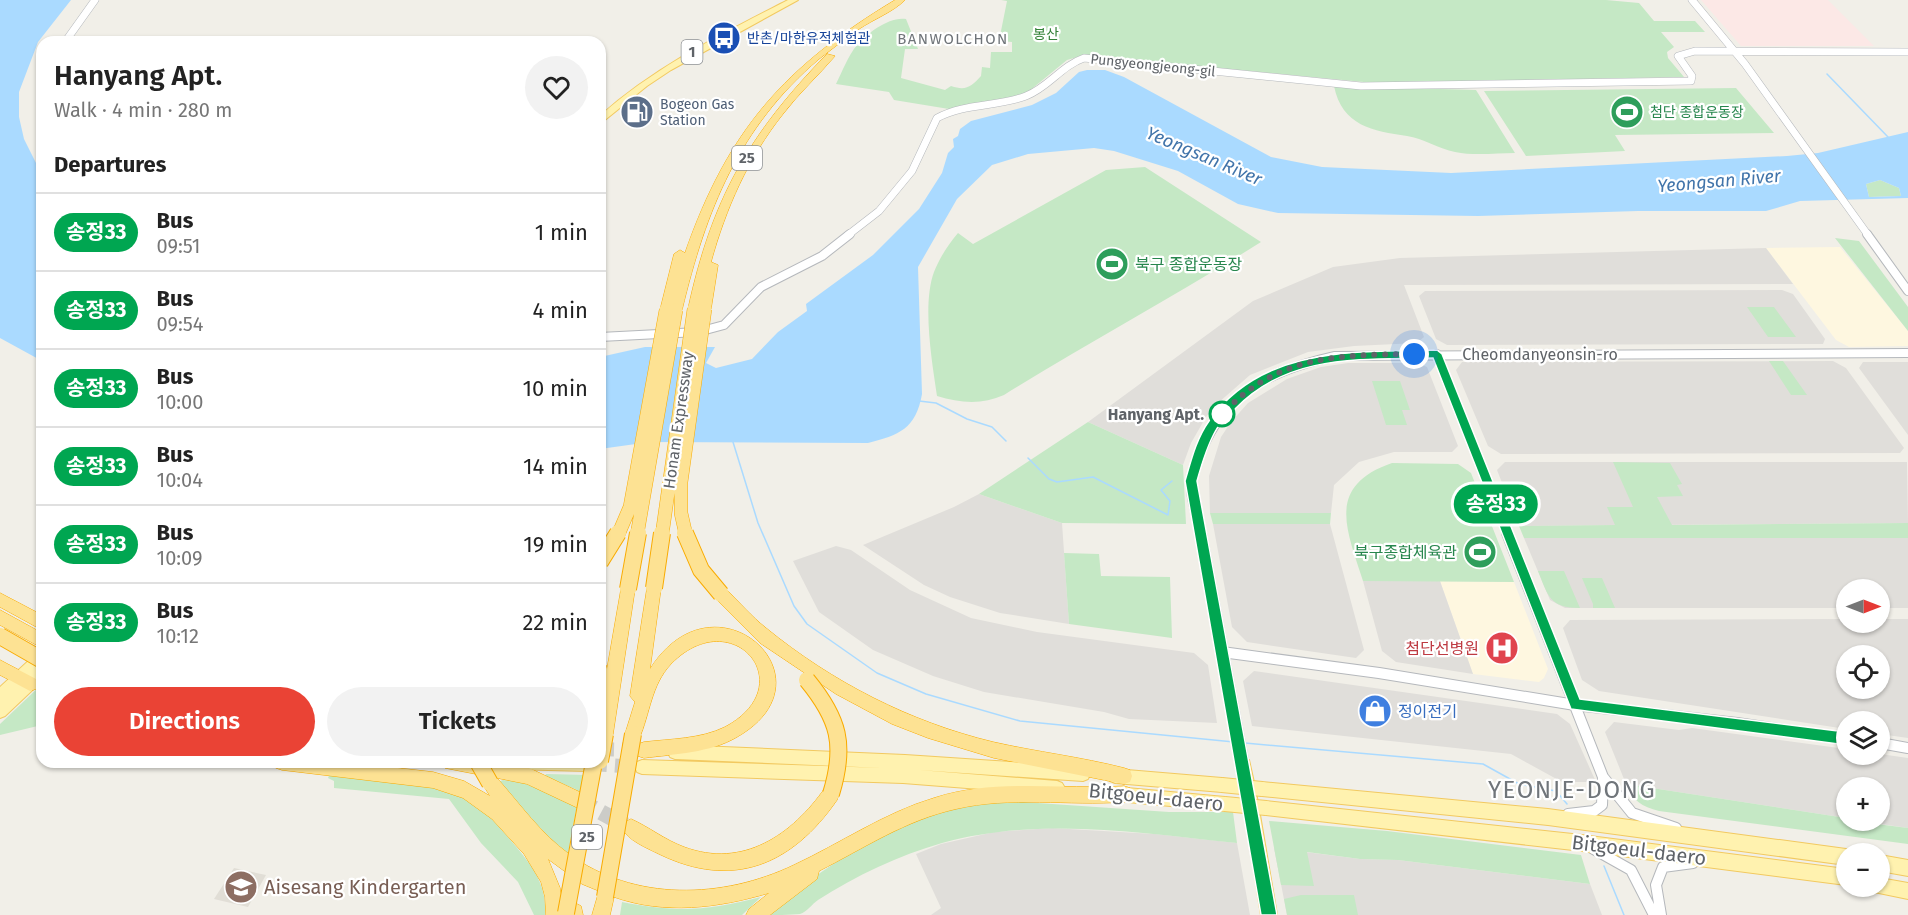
<!DOCTYPE html>
<meta charset="utf-8">
<style>
:root{--surface:#fff;--page:#f2f2f2;--text:#222;--muted:#767676;--line:#e0e0e0;--accent:#ea4335}
body{margin:0;font-family:"Fira Sans","Noto Sans KR",sans-serif;background:var(--page);color:var(--text);height:100vh;display:flex;flex-direction:column;font-size:22px;white-space:nowrap}
*{box-sizing:border-box;margin:0}
p{font-size:20px;color:var(--muted)}
.icon{flex:none;width:33px;height:33px;fill:none;stroke:currentColor;stroke-width:2;stroke-linecap:round;stroke-linejoin:round}
.map{position:relative;flex:1;overflow:hidden}
.details{position:absolute;left:36px;top:36px;width:570px;height:732px;display:flex;flex-direction:column;background:var(--surface);border-radius:18px;box-shadow:0 2px 4px #0004}
.details>*{flex:none}
.badge{padding:0 12px;border-radius:20px;font-size:21px;line-height:39px}
.needle{width:39px;rotate:90deg}
.controls{position:absolute;left:1836px;top:579px;display:grid;gap:12px}
.controls a{display:grid;place-items:center;width:54px;height:54px;border-radius:50%;background:var(--surface);box-shadow:0 2px 4px #0004;font-size:30px}
.you{position:absolute;width:30px;height:30px;margin:-15px;border:4px solid #fff;border-radius:50%;background:#1a73e8;box-shadow:0 0 0 9px #1a73e833}
.map>.badge{position:absolute;translate:-50% -50%;box-shadow:0 0 0 3px #fff}
h2{padding:0 18px;font-size:22px;line-height:54px}
.round{display:grid;place-items:center;flex:none;width:63px;height:63px;border-radius:32px;background:var(--page)}
.overview{display:flex;align-items:center;justify-content:space-between;height:102px;padding:0 18px}
h1{font-size:28px;font-weight:600;line-height:45px}
.button{display:flex;gap:12px;margin-top:auto;padding:12px 18px}
.button a{flex:1;height:69px;border-radius:36px;background:var(--accent);color:#fff;font-size:24px;font-weight:600;line-height:69px;text-align:center}
.button a+a{background:var(--page);color:var(--text)}
ul{padding:0;list-style:none}
li{display:flex;align-items:center;gap:18px;height:78px;padding:0 18px;border-top:2px solid var(--line)}
li div{flex:1}
li b{display:block;font-size:22px}
li em{font-style:normal}
li .badge{min-width:66px;font-weight:700;text-align:center}
.map>svg:first-child{display:block}
.commercial{fill:#fef7e0}
.industrial{fill:#e0deda;fill-rule:evenodd}
.education{fill:#e1ded6}
.medical{fill:#fce8e6}
.green{fill:#c5e8c5}
.water{fill:#aadaff;fill-rule:evenodd}
.lines{fill:none;stroke-linecap:round;stroke-linejoin:round}
.stream{stroke:#aadaff;stroke-width:1.5}
.major-tunnel{stroke:#ccccc8;stroke-width:14;stroke-dasharray:14 8;stroke-linecap:butt}
.highway-tunnel{stroke:#ccccc8;stroke-width:16;stroke-dasharray:16 8;stroke-linecap:butt}
.minor-far2-casing{stroke:#b5b8bc;stroke-width:8}
.minor-far1-casing{stroke:#b5b8bc;stroke-width:10}
.minor-casing{stroke:#b5b8bc;stroke-width:12}
.major-casing{stroke:#f2c960;stroke-width:2}
.highway-casing{stroke:#f9ab00;stroke-width:1}
.minor-far2{stroke:#fff;stroke-width:7}
.minor-far1{stroke:#fff;stroke-width:8}
.minor{stroke:#fff;stroke-width:10}
.major{fill:#fff2af;fill-rule:evenodd}
.highway{fill:#fde293;fill-rule:evenodd}
.major-bridge-casing{stroke:#f2c960;stroke-width:16;stroke-linecap:butt}
.highway-bridge-far1-casing{stroke:#f9ab00;stroke-width:14;stroke-linecap:butt}
.highway-bridge-casing{stroke:#f9ab00;stroke-width:18;stroke-linecap:butt}
.major-bridge{stroke:#fff2af;stroke-width:14}
.highway-bridge-far1{stroke:#fde293;stroke-width:13}
.highway-bridge{stroke:#fde293;stroke-width:16}
.line{fill:#00a651;stroke:#fff;stroke-width:1.5}
.walk{stroke:#5f6368;stroke-width:6;stroke-dasharray:0 10.8}
.stop-dot{fill:#fff;stroke:#00a651;stroke-width:3}
.labels{text-anchor:middle;stroke-width:4.5;stroke-linejoin:round;paint-order:stroke}
.far-park-label{font-size:14px;fill:#348238;stroke:#fff}
.far-transit-label{font-size:14px;fill:#164399;stroke:#fff;text-anchor:start}
.far-street-label{font-size:14px;fill:#5f6368;stroke:#fff}
.far-service-label{font-size:14px;fill:#4e5e75;stroke:#fff;text-anchor:start}
.far-leisure-label{font-size:14px;fill:#27864d;stroke:#fff;text-anchor:start}
.far-neighbourhood-label{font-size:15px;letter-spacing:1.5px;fill:#70757a;stroke:#fff}
.shield{fill:#fff;stroke:#8f9295;stroke-width:1.5}
.shield-label{font-size:15px;font-weight:bold;fill:#5f6368}
.leisure-label{font-size:16px;fill:#27864d;stroke:#fff;text-anchor:start}
.street-label{font-size:16px;fill:#5f6368;stroke:#fff}
.stop-label{font-size:16px;font-weight:bold;fill:#5f6368;stroke:#fff;text-anchor:end}
.health-label{font-size:16px;fill:#be3a42;stroke:#fff;text-anchor:end}
.shop-label{font-size:16px;fill:#366cbe;stroke:#fff;text-anchor:start}
.water-label{font-size:18px;font-style:italic;fill:#4174aa;stroke:#fff}
.near-street-label{font-size:20px;fill:#5f6368;stroke:#fff}
.near-education-label{font-size:20px;fill:#785e54;stroke:#fff;text-anchor:start}
.near-quarter-label{font-size:24px;letter-spacing:1.5px;fill:#70757a;stroke:#fff}
</style>
<div class="map">
<svg width="1908" height="915" viewBox="0 0 1908 915">
<rect width="100%" height="100%" fill="#f1efe8"/>
<!-- commercial -->
<path class="commercial" d="M1840,247L1908,331V346L1849,347L1836,340L1766,248Z
M1440,581L1514,582L1548,669L1544,678L1539,682L1473,674Z"/>
<!-- industrial -->
<path class="industrial" d="M1766,248L1793,284L1404,285L1424,337L1417,343L1354,346L1308,352L1250,375L1218,403L1206,417L1191,443L1183,465L1088,422L1253,301L1333,267L1400,258Z
M1782,290L1793,294L1825,339L1823,344L1447,345L1436,339L1419,296L1425,291Z
M1833,361L1846,368L1904,448L1900,453L1501,454L1488,446L1456,370L1462,362Z
M1863,362H1908V435L1859,368Z
M1348,363H1418L1427,367L1458,446L1452,452H1394L1359,462L1334,485L1331,513H1210L1209,476L1221,437L1231,422L1248,403L1287,379L1321,367Z
M1505,462H1907L1908,523L1519,526L1497,470Z
M979,494L1062,523L1069,624L1000,613L950,597L924,585L863,545L954,507Z
M1213,524H1330L1364,650L1356,658L1247,642L1232,627Z
M1524,538H1908V608H1880V590H1846V608H1565L1550,600Z
M836,546L851,550L910,590L971,618L1037,632L1194,653L1208,665L1217,723L1129,719L1104,712L984,692L933,676L873,650L819,612L793,561Z
M1363,581H1440L1473,674L1396,662L1382,651Z
M1846,619V622H1880V619H1908V738L1880,734V722H1846V729L1599,691L1582,680L1563,628L1570,620ZM1846,656H1880V688H1846Z
M1254,671L1557,714L1570,724L1596,782H1562L1511,754L1252,726L1243,681Z
M1614,722L1679,730L1692,728L1846,749V754H1880L1908,758V828L1860,821L1880,820V788H1846V818L1626,784L1605,732Z
M1052,828L1155,834L1237,843L1250,915H931L941,908L916,854L941,844L994,832Z
M1274,848L1360,859L1398,860L1590,884L1602,915H1287Z"/>
<!-- education -->
<path class="education" d="M234,868L266,875L248,907L214,899Z"/>
<!-- medical -->
<path class="medical" d="M1701,0H1828L1874,46H1741Z"/>
<!-- green -->
<path class="green" d="M1001,0H1606L1639,3L1654,21H1695L1705,32H1661L1674,47L1667,52L1668,58L1684,77L1374,83L1084,55L1067,60L1028,92L1015,97L949,109L894,100L889,92L836,84C842,72 848,56 857,45C867,33 890,16 906,19L918,49H905L901,78L945,90L951,86C966,91 971,87 981,76L982,67L990,68L991,52H1012V42L999,41L1007,1Z
M1334,86L1476,90L1515,153C1497,153 1474,156 1455,152C1439,149 1423,138 1407,136C1373,131 1342,126 1334,86Z
M1736,88L1774,133L1615,135L1625,151L1526,156L1484,91Z
M1145,167L1261,242C1177,295 1089,342 1004,395C982,405 960,403 937,396C932,362 922,304 934,272C940,257 948,245 958,233L973,244L1106,170Z
M1880,180L1899,188L1901,196L1869,197L1866,184Z
M1835,238L1859,241L1908,307V331Z
M1747,307H1774L1796,337H1768Z
M1769,361H1783L1807,395H1791Z
M1372,381H1400L1410,410H1402L1407,425H1386Z
M1088,422L1183,465L1186,524L1062,523L979,494Z
M1613,462L1670,463L1682,484L1677,485L1683,496L1657,497L1672,525L1908,523V538H1524L1519,526L1615,525L1607,507H1633Z
M1392,463L1458,464L1471,473L1514,582L1363,581C1346,528 1326,486 1392,463Z
M1210,513H1331L1330,524H1213Z
M1064,553L1099,554L1101,576L1170,577L1172,638L1069,624Z
M1538,571H1564L1580,608C1550,608 1548,596 1538,571Z
M1582,578H1602L1615,608H1593V604Z
M42,684V725L0,735V724Z
M330,773C362,777 441,782 466,797C486,810 503,831 518,849C535,869 547,888 545,915H534L518,882L481,843L449,799L334,788V781L328,778Z
M546,774L589,775L585,797L575,789L545,776Z
M503,780L521,782L577,805L568,854L549,838L498,782Z
M1626,784L1846,818V820L1908,828V844L1659,811C1642,807 1632,800 1626,784Z
M1010,801L1169,812H1233L1237,843C1139,833 1040,816 942,843C900,855 855,876 818,900C812,904 807,912 800,914C791,915 774,915 764,915C813,877 866,837 924,816C951,806 982,803 1010,801Z
M1269,821L1387,831L1581,855L1590,884L1398,860L1360,859L1307,852L1314,886L1281,885Z
M1301,895H1354L1358,915H1287L1284,899Z
M761,897L742,915H620L622,902C678,913 706,911 761,897Z"/>
<!-- water -->
<path class="water" d="M0,0H71L38,42L19,92V117L24,139L42,175V361L0,338Z
M1087,70H1105L1124,77L1271,157L1322,167L1451,173L1787,156L1818,153L1908,132V198L1800,201L1766,211H1638L1478,216L1278,213L1238,204L1178,171L1114,151L1094,148L1028,154L992,165L957,199L918,267L922,394C916,429 899,435 868,443L650,442L600,449V357L645,347H715L706,363L716,368L752,359L778,332L807,311L806,304L873,255L919,209L942,173L948,153L954,147L953,139L958,136L960,129L971,121L1032,105L1056,93L1079,72ZM1880,180L1899,188L1901,196L1869,197L1866,184Z"/>
<g class="lines">
<!-- stream -->
<path class="stream" d="M1827,74L1888,137
M919,401L936,403L967,419L992,427L1006,441
M733,442L758,523L794,606L807,624L877,673L926,694L1020,721L1234,742
M1028,458L1049,479L1057,482L1093,477L1168,515L1170,501L1161,490L1172,481
M1245,743L1483,764L1519,784L1556,791L1567,804
M1604,866L1624,915"/>
<!-- major-tunnel -->
<path class="major-tunnel" d="M600,749L636,750
M593,764L635,767"/>
<!-- highway-tunnel -->
<path class="highway-tunnel" d="M580,801L625,825"/>
<!-- minor-far2 casing -->
<g class="minor-far2-casing">
<path id="minor-far2" d="M1692,0L1745,64L1868,235
M65,42L95,0
M848,235L879,211L912,171L937,118C965,103 997,107 1026,96C1049,87 1061,66 1084,58L1361,86L1691,81L1692,76L1678,56L1695,51L1908,52"/>
</g>
<!-- minor-far1 casing -->
<g class="minor-far1-casing">
<path id="minor-far1" d="M1867,234L1908,291
M600,337L698,332L724,325L761,287L822,256L850,234
M1437,354L1508,535
M1201,535C1198,519 1189,496 1191,480C1193,467 1201,453 1206,441C1232,388 1280,368 1335,356L1908,353"/>
</g>
<!-- minor casing -->
<g class="minor-casing">
<path id="minor" d="M1201,533L1244,765
M1507,533L1603,777L1632,813L1676,828
M1222,652L1379,673L1575,705L1737,723L1846,739
M1880,743L1908,748
M1568,814L1594,811L1602,805L1603,777
M1590,847L1631,870L1654,915
M1661,915L1656,885L1663,867L1693,863"/>
</g>
<!-- major casing -->
<g class="major-casing">
<path id="major" d="M788,0H798L671,70L647,86L600,124V116C656,66 722,34 788,0Z
M42,651V681L5,716L0,718V687L37,653Z
M675,745L905,755L1083,767L1088,769L1090,774L1088,779L1083,781L919,770L1057,781L1062,783L1065,788L1062,793L1057,795L903,783L642,774L637,772L635,767L637,762L642,760L883,768L675,759L670,757L668,752L670,747Z
M1244,758L1249,760L1255,787L1257,784L1262,782L1548,809L1846,849L1852,854H1846V865L1548,825L1262,796L1256,793L1259,807L1261,803L1266,801L1582,835L1846,869V885L1582,851L1266,815L1261,813L1259,809L1277,915H1261L1237,765L1239,760Z
M497,762H595V764L593,769L588,771L504,769L499,767Z
M1115,769L1222,778L1227,780L1229,785L1227,790L1222,792L1115,783L1110,781L1108,776L1110,771Z
M1116,787L1225,797L1230,799L1233,804L1230,809L1225,811L1116,801L1111,799L1108,794L1111,789Z
M1880,855L1908,860V876L1880,871Z
M1880,878L1908,883V899L1874,892L1872,886H1880Z"/>
</g>
<!-- highway casing -->
<g class="highway-casing">
<path id="highway" d="M895,0H905C893,12 874,19 859,29C846,38 832,49 819,59C739,127 706,210 682,310L676,314L671,312L666,314L662,313L660,310L674,254L680,250L685,253C728,130 784,67 895,0Z
M827,54L835,56C818,76 799,93 783,114C748,158 726,208 711,262L718,265L711,309L705,313L700,310L694,313L690,312L688,309C712,199 748,135 827,54Z
M654,582L659,584L661,588L650,669C715,566 839,679 737,737C710,753 675,754 644,758L638,756L636,750L638,744L644,742C670,739 701,739 725,727C804,685 732,601 671,664C651,685 650,714 639,739L633,742L627,739L625,734L635,702L630,696L647,588L649,584Z
M628,583L633,585L635,589L613,734L611,739L605,742L600,740V663L606,665L607,669L621,589L623,585Z
M721,588L726,589C739,602 752,617 766,628C832,682 910,722 993,742C1037,752 1081,757 1124,768L1130,770L1132,776L1130,782L1124,784L994,758L928,738L892,724L836,694L760,643L716,599L714,594L716,589Z
M0,593L42,615V630L0,607Z
M0,610L42,633V648L0,625Z
M0,660L36,679L38,684L36,689L30,691L0,675Z
M274,762H344L433,772L464,781L490,796L482,783L486,776L445,768L443,762H496L529,768L586,795L589,801L586,807L580,809L527,784L497,778C520,804 541,834 569,854C634,902 723,899 794,865C841,843 884,813 934,798C995,778 1061,790 1124,786L1130,788L1132,794L1130,800L1124,802C1069,806 1010,796 956,809C906,820 864,848 819,871L817,879L770,915H746L749,909L769,893C718,908 665,915 614,897L610,915H592L599,891L582,884L548,859L560,888L564,915H546L545,897L541,882L524,854L492,819L463,798L433,788L282,770L276,768Z
M831,786L837,788L839,794L837,800C792,865 733,890 659,854C647,848 627,840 622,828L625,822L631,819C649,827 665,840 684,847C743,869 792,835 825,788Z
M575,903L581,906L583,915H565L569,906Z"/>
</g>
<!-- minor-far2 -->
<use href="#minor-far2" class="minor-far2"/>
<!-- minor-far1 -->
<use href="#minor-far1" class="minor-far1"/>
<!-- minor -->
<use href="#minor" class="minor"/>
<!-- major -->
<use href="#major" class="major"/>
<!-- highway -->
<use href="#highway" class="highway"/>
<!-- major-bridge casing -->
<g class="major-bridge-casing">
<path id="major-bridge" d="M1222,785L1262,789
M1225,804L1266,808"/>
</g>
<!-- highway-bridge-far1 casing -->
<g class="highway-bridge-far1-casing">
<path id="highway-bridge-far1" d="M618,535L630,507L666,310
M637,535L676,310
M662,535L694,309
M686,535L681,513V482L705,309"/>
</g>
<!-- highway-bridge casing -->
<g class="highway-bridge-casing">
<path id="highway-bridge" d="M685,533L701,570L721,594
M600,562L618,533
M654,588L662,533
M628,589L638,533
M0,636L42,660
M807,680C839,719 846,745 831,794
M600,761L605,734
M478,762L490,783
M605,897L633,734
M566,913L594,762"/>
</g>
<!-- major-bridge -->
<use href="#major-bridge" class="major-bridge"/>
<!-- highway-bridge-far1 -->
<use href="#highway-bridge-far1" class="highway-bridge-far1"/>
<!-- highway-bridge -->
<use href="#highway-bridge" class="highway-bridge"/>
</g>
<!-- line -->
<path class="line" d="M1437,350L1442,354L1580,699L1846,732L1854,739L1846,745L1571,709L1433,358C1361,360 1289,353 1235,409C1228,415 1220,422 1216,430C1207,446 1202,463 1197,481L1277,915H1261L1185,481C1191,461 1196,439 1209,421C1262,346 1355,352 1437,350Z"/>
<g class="lines">
<!-- walk -->
<path class="walk" d="M1222,414L1221,416C1275,355 1338,355 1414,354"/>
</g>
<!-- icons -->
<defs>
<g id="bus-disc" transform="scale(1.725)"><circle r="9.5" fill="#1a4fb4" stroke="#fff"/><path d="M-5-6H5V4H4V6H2V4H-2V6H-4V4H-5ZM-3.5-4V0h7V-4ZM-3.5 1.2v1.5H-2V1.2ZM2 1.2v1.5H3.5V1.2Z" fill="#fff"/></g>
<g id="fuel-disc" transform="scale(1.725)"><circle r="9.5" fill="#5c6f8a" stroke="#fff"/><path d="M-5.5-6h7V0h2V4h1.3V-2.5L3-4.5l.8-.8L6-3V5H2.5V1h-1V6h-7ZM-4.2-4.7v3.2H.2V-4.7Z" fill="#fff"/></g>
<g id="stadium-disc" transform="scale(1.725)"><circle r="9.5" fill="#2e9e5b" stroke="#fff"/><path d="M0-5a6.5 5 0 1 0 0 10a6.5 5 0 1 0 0-10ZM-3.5-1.8h7v3.6h-7Z" fill="#fff"/></g>
<g id="hospital-disc" transform="scale(1.725)"><circle r="9.5" fill="#e0444e" stroke="#fff"/><path d="M-5-5h3v3.5h4V-5h3V5h-3V1.5h-4V5h-3Z" fill="#fff"/></g>
<g id="shop-disc" transform="scale(1.725)"><circle r="9.5" fill="#3f7fe0" stroke="#fff"/><path d="M-5-2.5h2.3a2.7 3.5 0 0 1 5.4 0H5L5.5 6h-11ZM-1.5-2.5h3a1.5 2.3 0 0 0-3 0Z" fill="#fff"/></g>
<g id="school-disc" transform="scale(1.725)"><circle r="9.5" fill="#8d6e63" stroke="#fff"/><path d="M0-5L7-2L0 1L-7-2ZM-4 1L0 2.5L4 1V4Q0 6-4 4Z" fill="#fff"/></g>
</defs>
<g fill-rule="evenodd">
<use href="#bus-disc" x="724" y="38"/>
<use href="#fuel-disc" x="637" y="112"/>
<use href="#stadium-disc" x="1627" y="112"/>
<use href="#stadium-disc" x="1112" y="264"/>
<use href="#stadium-disc" x="1480" y="552"/>
<use href="#hospital-disc" x="1502" y="648"/>
<use href="#shop-disc" x="1375" y="711"/>
<use href="#school-disc" x="241" y="887"/>
</g>
<!-- markers -->
<circle class="stop-dot" cx="1222" cy="414" r="12"/>
<g class="labels">
<!-- far-park labels -->
<g class="far-park-label">
<text x="1046" y="39">봉산</text>
</g>
<!-- far-transit labels -->
<g class="far-transit-label">
<text x="747" y="43">반촌/마한유적체험관</text>
</g>
<!-- far-street labels -->
<g class="far-street-label">
<text transform="translate(1153 65) rotate(6)" y="5">Pungyeongjeong-gil</text>
</g>
<!-- far-service labels -->
<g class="far-service-label">
<text x="660" y="109">Bogeon Gas<tspan x="660" dy="16">Station</tspan></text>
</g>
<!-- far-leisure labels -->
<g class="far-leisure-label">
<text x="1650" y="117">첨단 종합운동장</text>
</g>
<!-- far-neighbourhood labels -->
<g class="far-neighbourhood-label">
<text x="953" y="44">BANWOLCHON</text>
</g>
<!-- shield labels -->
<g class="shield">
<rect x="681.5" y="40" width="21" height="24" rx="4.5"/>
<rect x="732" y="146" width="30" height="24" rx="4.5"/>
<rect x="572" y="825" width="30" height="24" rx="4.5"/>
</g>
<g class="shield-label">
<text x="692" y="57">1</text>
<text x="747" y="163">25</text>
<text x="587" y="842">25</text>
</g>
<!-- leisure labels -->
<g class="leisure-label">
<text x="1135" y="270">북구 종합운동장</text>
<text x="1457" y="558" text-anchor="end">북구종합체육관</text>
</g>
<!-- street labels -->
<g class="street-label">
<text x="1540" y="360">Cheomdanyeonsin-ro</text>
<text transform="translate(678 420) rotate(-82)" y="6">Honam Expressway</text>
</g>
<!-- stop labels -->
<g class="stop-label">
<text x="1204" y="420">Hanyang Apt.</text>
</g>
<!-- health labels -->
<g class="health-label">
<text x="1479" y="654">첨단선병원</text>
</g>
<!-- shop labels -->
<g class="shop-label">
<text x="1398" y="717">정이전기</text>
</g>
<!-- water labels -->
<g class="water-label">
<text transform="translate(1204 156) rotate(23)" y="6">Yeongsan River</text>
<text transform="translate(1719 181) rotate(-5)" y="6">Yeongsan River</text>
</g>
<!-- near-street labels -->
<g class="near-street-label">
<text transform="translate(1156 797) rotate(6)" y="7">Bitgoeul-daero</text>
<text transform="translate(1639 850) rotate(7)" y="7">Bitgoeul-daero</text>
</g>
<!-- near-education labels -->
<g class="near-education-label">
<text x="264" y="894">Aisesang Kindergarten</text>
</g>
<!-- near-quarter labels -->
<g class="near-quarter-label">
<text x="1572" y="798">YEONJE-DONG</text>
</g>
</g>
</svg>
<div class="controls">
<a><svg class="needle" viewBox="-14 -14 28 28"><path d="M0-13l5 13h-10z" fill="#e53935"/><path d="M0 13l5-13h-10z" fill="#767676"/></svg></a>
<a><svg class="icon" aria-label="locate" viewBox="0 0 24 24"><circle cx="12" cy="12" r="6"/><path d="M12 2v4M12 18v4M2 12h4M18 12h4"/></svg></a>
<a><svg class="icon" aria-label="layers" viewBox="0 0 24 24"><path d="M12 4l9 5-9 5-9-5zM3 14l9 5 9-5"/></svg></a>
<a>+</a>
<a>−</a>
</div>
<div class="you" style="left:1414px;top:354px"></div>
<b class="badge" style="left:1496px;top:504px;background:#00a651;color:#fff">송정33</b>
<section class="details">
<div class="overview"><div><h1>Hanyang Apt.</h1><p>Walk · 4 min · 280 m</p></div><a class="round"><svg class="icon" aria-label="heart" viewBox="0 0 24 24"><path d="M12 20l-8-8c-3-5 5-10 8-4 3-6 11-1 8 4z"/></svg></a></div>
<h2>Departures</h2>
<ul>
<li><span class="badge" style="background:#00a651;color:#fff">송정33</span><div><b>Bus</b><p>09:51</p></div><em>1 min</em></li>
<li><span class="badge" style="background:#00a651;color:#fff">송정33</span><div><b>Bus</b><p>09:54</p></div><em>4 min</em></li>
<li><span class="badge" style="background:#00a651;color:#fff">송정33</span><div><b>Bus</b><p>10:00</p></div><em>10 min</em></li>
<li><span class="badge" style="background:#00a651;color:#fff">송정33</span><div><b>Bus</b><p>10:04</p></div><em>14 min</em></li>
<li><span class="badge" style="background:#00a651;color:#fff">송정33</span><div><b>Bus</b><p>10:09</p></div><em>19 min</em></li>
<li><span class="badge" style="background:#00a651;color:#fff">송정33</span><div><b>Bus</b><p>10:12</p></div><em>22 min</em></li>
</ul>
<div class="button"><a>Directions</a><a>Tickets</a></div>
</section>
</div>
